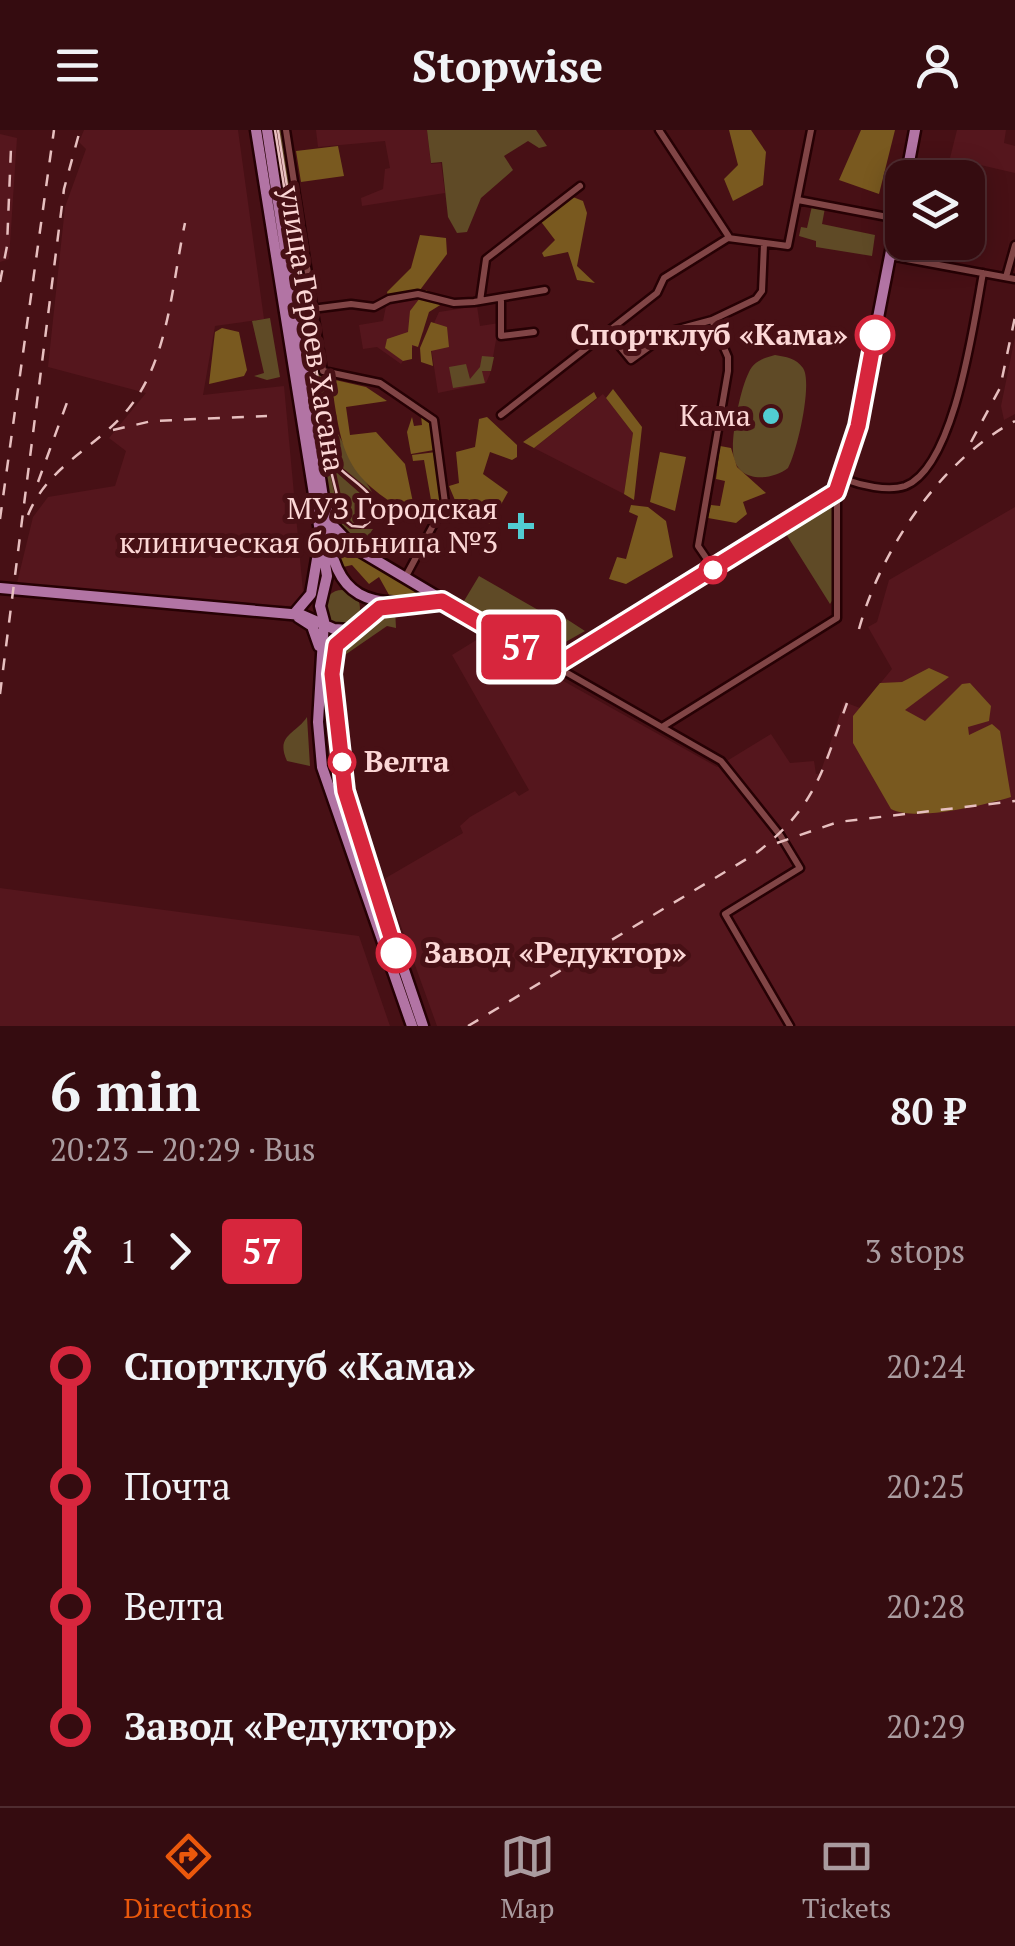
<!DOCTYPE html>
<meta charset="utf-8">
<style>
:root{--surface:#350c10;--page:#401a1e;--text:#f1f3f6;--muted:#aa9b9f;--line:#4f2c30;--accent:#ea580c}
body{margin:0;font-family:"PT Serif",serif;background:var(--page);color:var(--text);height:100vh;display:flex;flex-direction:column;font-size:38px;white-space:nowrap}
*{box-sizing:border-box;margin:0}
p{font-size:32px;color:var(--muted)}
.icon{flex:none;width:55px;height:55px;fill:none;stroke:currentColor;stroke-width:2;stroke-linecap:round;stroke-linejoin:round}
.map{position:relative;height:896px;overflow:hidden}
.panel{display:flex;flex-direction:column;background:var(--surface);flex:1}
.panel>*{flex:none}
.badge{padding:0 20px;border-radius:8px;font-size:35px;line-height:65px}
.fabs{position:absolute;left:885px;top:30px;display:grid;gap:20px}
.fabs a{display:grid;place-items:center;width:100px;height:100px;border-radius:20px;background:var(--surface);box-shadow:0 5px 25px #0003,0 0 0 2px var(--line);font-size:50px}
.map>.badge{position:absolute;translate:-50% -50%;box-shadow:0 0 0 5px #fff}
.legs{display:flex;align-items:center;gap:15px;height:110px;padding:0 50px;font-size:32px}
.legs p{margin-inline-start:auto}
.overview{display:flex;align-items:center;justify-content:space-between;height:170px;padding:0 50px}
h1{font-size:55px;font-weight:600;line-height:75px}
ul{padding:0 50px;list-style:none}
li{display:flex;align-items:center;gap:35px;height:120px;font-size:38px}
li i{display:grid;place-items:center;width:15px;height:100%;margin:0 12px;background:currentColor}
li i::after{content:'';width:25px;height:25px;margin:-12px;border:8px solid;border-radius:50%;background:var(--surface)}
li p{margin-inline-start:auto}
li:first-child i{background:linear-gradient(#0000 50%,currentColor 0)}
li:last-child i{background:linear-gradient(currentColor 50%,#0000 0)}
header{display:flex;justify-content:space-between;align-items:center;height:130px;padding:0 50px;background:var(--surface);font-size:45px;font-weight:600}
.tabs{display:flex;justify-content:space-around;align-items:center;height:140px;border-top:2px solid var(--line);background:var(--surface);font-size:28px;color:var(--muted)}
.tabs a{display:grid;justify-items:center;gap:5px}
.tabs .on{color:var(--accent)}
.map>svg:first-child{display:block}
.built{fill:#55161d}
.green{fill:#5f4a26}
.forest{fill:#79591f}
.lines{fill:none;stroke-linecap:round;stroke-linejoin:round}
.minor-casing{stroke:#260104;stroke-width:11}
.major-casing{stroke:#260104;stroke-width:15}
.minor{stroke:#814546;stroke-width:6}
.major{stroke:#b274a4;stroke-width:10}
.tram{stroke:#e7bfbf;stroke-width:2.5}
.rail{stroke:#e7bfbf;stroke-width:2.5;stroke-dasharray:12 12;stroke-linecap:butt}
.line-1-casing{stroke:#fff;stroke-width:22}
.line-1{stroke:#d7263d;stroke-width:15}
.stop-1-dot{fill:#fff;stroke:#d7263d;stroke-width:5}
.poi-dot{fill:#51ccd2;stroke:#471015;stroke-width:4}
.labels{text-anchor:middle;stroke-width:10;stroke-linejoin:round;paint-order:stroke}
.street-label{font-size:30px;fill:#fcd7d6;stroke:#471015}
.stop-label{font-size:30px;font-weight:bold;fill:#fcd7d6;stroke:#471015;text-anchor:start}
.poi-label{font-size:30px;fill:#fcd7d6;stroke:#471015;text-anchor:end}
</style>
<header><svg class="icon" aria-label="menu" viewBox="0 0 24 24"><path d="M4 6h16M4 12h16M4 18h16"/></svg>Stopwise<svg class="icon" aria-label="person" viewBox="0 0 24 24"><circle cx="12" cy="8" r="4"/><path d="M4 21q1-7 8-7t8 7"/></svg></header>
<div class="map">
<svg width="1015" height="896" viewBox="0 0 1015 896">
<rect width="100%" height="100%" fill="#471015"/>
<!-- built -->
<path class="built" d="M84,0H238L264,189L215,196L203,265L284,256L304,472L297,476L211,475L17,453L33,387L48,367L115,356L126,321L109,308L146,263L48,237L65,77L86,19L79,12Z
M316,0H427L431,34L441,33L445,63L362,76L361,68L383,59L385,39L390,38L385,11L318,17Z
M957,0H1006L1004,13L1015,16V43L950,28Z
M0,4L17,8L9,129L0,132Z
M421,166L424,201L401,234L377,217L363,219L359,195L383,191L387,171Z
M477,176L480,196L499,193L490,244L486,253L438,263L429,204L439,182Z
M1015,207V284L1004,290L1001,276Z
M603,264L633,303L624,364L534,318Z
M1015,377V896H437L384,749L463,703L460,696L470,687L515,661L519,666L529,660L452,525L483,506L717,637L771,604L790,633L814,631L816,644H820L844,572L860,578L892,539L868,497L877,492L889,450Z
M0,758L359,806L390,896H0Z"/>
<!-- green -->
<path class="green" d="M279,0H282L309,195L305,171Z
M427,0H536L547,16L539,18L528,11L504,26L513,40L481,68L467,102L457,103L448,87L442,32L431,33Z
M812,76L825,78L822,94L875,105L872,126L816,117V111L799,106L801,97L807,98Z
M270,188L280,247L267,250L254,246L264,243L252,191Z
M775,225C786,227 796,228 803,238C813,253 797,322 788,338C770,352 734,353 733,321C732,302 740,260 749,242C754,231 764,228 775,225Z
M482,226L494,227L491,241H482L485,253L453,258L449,237L466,234L470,249L480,237Z
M314,236L327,248L335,299L372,362L333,330Z
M314,273L341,392L350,399H373L360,418L332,393Z
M336,342L369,371L371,385L364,392L353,393L345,385Z
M832,376L835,466L830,474L786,404Z
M479,446L547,485L551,479L585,501L546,523L461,476Z
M324 478a18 18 0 1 1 36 0a18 18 0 1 1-36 0Z
M386,479H395L396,498L387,496L342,527L336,526L342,512Z
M307,587L310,636L287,631C275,605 296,604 307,587Z"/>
<!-- forest -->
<path class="forest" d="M729,0H751L766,22L763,55L733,71L724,49L738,35Z
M861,0H895L879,64L839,50Z
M338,16L344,46L301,52L296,21Z
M573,67L583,71L587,83L577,136L595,153L577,150L568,122L544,127L542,123L555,110L539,89Z
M420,105L446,108L447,124L420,160L388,166L387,162L411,138Z
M426,160L445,172L429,182L418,217L412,215V229L403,231L385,218L387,209L408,202L410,181Z
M431,192L447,197L449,217L431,221L433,236L421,232L420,218Z
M222,198L239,202L247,240L244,246L209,254L215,202Z
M331,249L366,257L387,271L346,277L350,305L376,302L405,334L416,387C344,347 342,326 331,249Z
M613,259L642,297L634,370L624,364L633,303L606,268Z
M594,262L597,268L534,318L523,312Z
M421,286L429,290L434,320L411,324L407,302L412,287L414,296L422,295Z
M487,287L517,315V327L512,330L490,322L483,344L508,362L490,394L457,375L449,356L459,353L456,322L475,317L479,289Z
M720,316L731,318L737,337L766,363L743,372L747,384L736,393L708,388L711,375L720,376L725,351L716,349Z
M436,322L443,371L434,387L424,330L413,331L412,325Z
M660,322L686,327L675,381L650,372Z
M631,375L648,377L666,391L673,427L626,454L609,449L617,427L626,429L638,386L629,382Z
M339,414L350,421L430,469L393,472L379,447L369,454L352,435L339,438Z
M929,538L949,547L905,580L925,591L962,554L970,553L991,576L989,591L968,597L969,605L992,594L1000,601L1011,667C984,675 916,692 891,679L853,613V586L880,553L902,552Z"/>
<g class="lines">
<!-- minor casing -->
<g class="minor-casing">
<path id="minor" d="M286,0L323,241L380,253L434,290L445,373L405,448
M659,0L729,107
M798,70L898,89
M890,126L1015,149
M1006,147L1015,115
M501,168V206L534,202
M480,171L486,129L580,56
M312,179L351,174L374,177L389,169L418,164L454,173L474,172L545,160
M712,190L728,227V241L698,416L713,438
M608,202L631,230L671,201L712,190L756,169L762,161L764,114
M501,285L657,163L664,148L728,108L788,116L811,0
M844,349C860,355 888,362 905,356C955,337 974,191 983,143
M548,532L721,631L780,705L800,738L725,784L790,896
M662,597L837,488V363"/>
</g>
<!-- major casing -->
<g class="major-casing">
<path id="major" d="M256,0L327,446L320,476L324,491L318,592L322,637L412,896
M267,0L324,374
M906,48L915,0
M324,371L332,395L352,416L547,532L561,531L836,362L857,296L902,64
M326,391C335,473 367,477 441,471
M0,458L302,485L334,499L349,500
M385,476L342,506L333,521L332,544L350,681L423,896
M294,484L311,464L318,423
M298,487L312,496L319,516"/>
</g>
<!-- minor -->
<use href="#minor" class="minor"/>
<!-- major -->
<use href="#major" class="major"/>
<!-- tram -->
<path class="tram" d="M275,0L327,325L343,389L352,396L363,397L375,387C381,358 340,349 330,325L278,0"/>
<!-- rail -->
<path class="rail" d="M0,152L7,116L11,18
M113,300L152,291L267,286
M971,312L1000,258L1015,187
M38,352L69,267
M28,385C49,334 97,318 129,278C169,229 172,153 185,93
M0,389L54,0
M859,499C881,419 941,330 1015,291
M0,564L64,59L80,0
M777,713L838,692L1015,671
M468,896L755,724C816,677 822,642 847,573"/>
</g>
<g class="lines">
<!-- line-1 casing -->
<g class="line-1-casing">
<path id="line-1" d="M396,823L345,661L332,544L336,515L380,478L442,471L547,532H561L836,362L858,296L875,205"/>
</g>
<!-- line-1 -->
<use href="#line-1" class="line-1"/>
</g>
<!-- markers -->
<g class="stop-1-dot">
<circle cx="875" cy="205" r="18"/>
<circle cx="713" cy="440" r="12"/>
<circle cx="342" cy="632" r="12"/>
<circle cx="396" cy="823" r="18"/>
</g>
<g class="poi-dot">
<circle cx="771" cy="286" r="10"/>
<path d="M516 381h10v10h10v10h-10v10h-10v-10h-10v-10h10z"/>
</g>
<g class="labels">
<!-- street labels -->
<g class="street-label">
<text transform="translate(312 199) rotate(81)" y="10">улица Героев Хасана</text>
</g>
<!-- stop labels -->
<g class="stop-label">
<text x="848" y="215" text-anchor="end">Спортклуб «Кама»</text>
<text x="364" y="642">Велта</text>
<text x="424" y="833">Завод «Редуктор»</text>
</g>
<!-- poi labels -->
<g class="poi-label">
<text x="751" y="296">Кама</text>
<text x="498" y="389">МУЗ Городская<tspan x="498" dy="34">клиническая больница №3</tspan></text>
</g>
</g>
</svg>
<div class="fabs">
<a><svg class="icon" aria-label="layers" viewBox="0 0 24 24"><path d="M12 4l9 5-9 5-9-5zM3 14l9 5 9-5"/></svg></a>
</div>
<b class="badge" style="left:521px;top:517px;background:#d7263d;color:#fff">57</b>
</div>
<section class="panel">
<div class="overview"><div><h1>6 min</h1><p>20:23 – 20:29 · Bus</p></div><b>80 ₽</b></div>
<div class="legs"><svg class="icon" aria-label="walk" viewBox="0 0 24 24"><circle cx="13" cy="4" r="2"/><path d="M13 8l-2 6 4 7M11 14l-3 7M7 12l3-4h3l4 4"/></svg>1<svg class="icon" aria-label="forward" viewBox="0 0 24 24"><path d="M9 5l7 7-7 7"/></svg><b class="badge" style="background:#d7263d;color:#fff">57</b><p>3 stops</p></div>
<ul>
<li><i style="color:#d7263d"></i><b>Спортклуб «Кама»</b><p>20:24</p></li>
<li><i style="color:#d7263d"></i><span>Почта</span><p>20:25</p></li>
<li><i style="color:#d7263d"></i><span>Велта</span><p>20:28</p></li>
<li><i style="color:#d7263d"></i><b>Завод «Редуктор»</b><p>20:29</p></li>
</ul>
</section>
<nav class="tabs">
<a class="on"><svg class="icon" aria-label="directions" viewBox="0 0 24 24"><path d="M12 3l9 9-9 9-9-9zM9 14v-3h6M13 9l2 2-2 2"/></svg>Directions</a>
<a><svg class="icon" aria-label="map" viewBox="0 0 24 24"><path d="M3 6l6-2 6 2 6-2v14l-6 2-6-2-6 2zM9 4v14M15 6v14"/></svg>Map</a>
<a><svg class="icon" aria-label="tickets" viewBox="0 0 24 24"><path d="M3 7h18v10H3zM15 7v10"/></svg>Tickets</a>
</nav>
